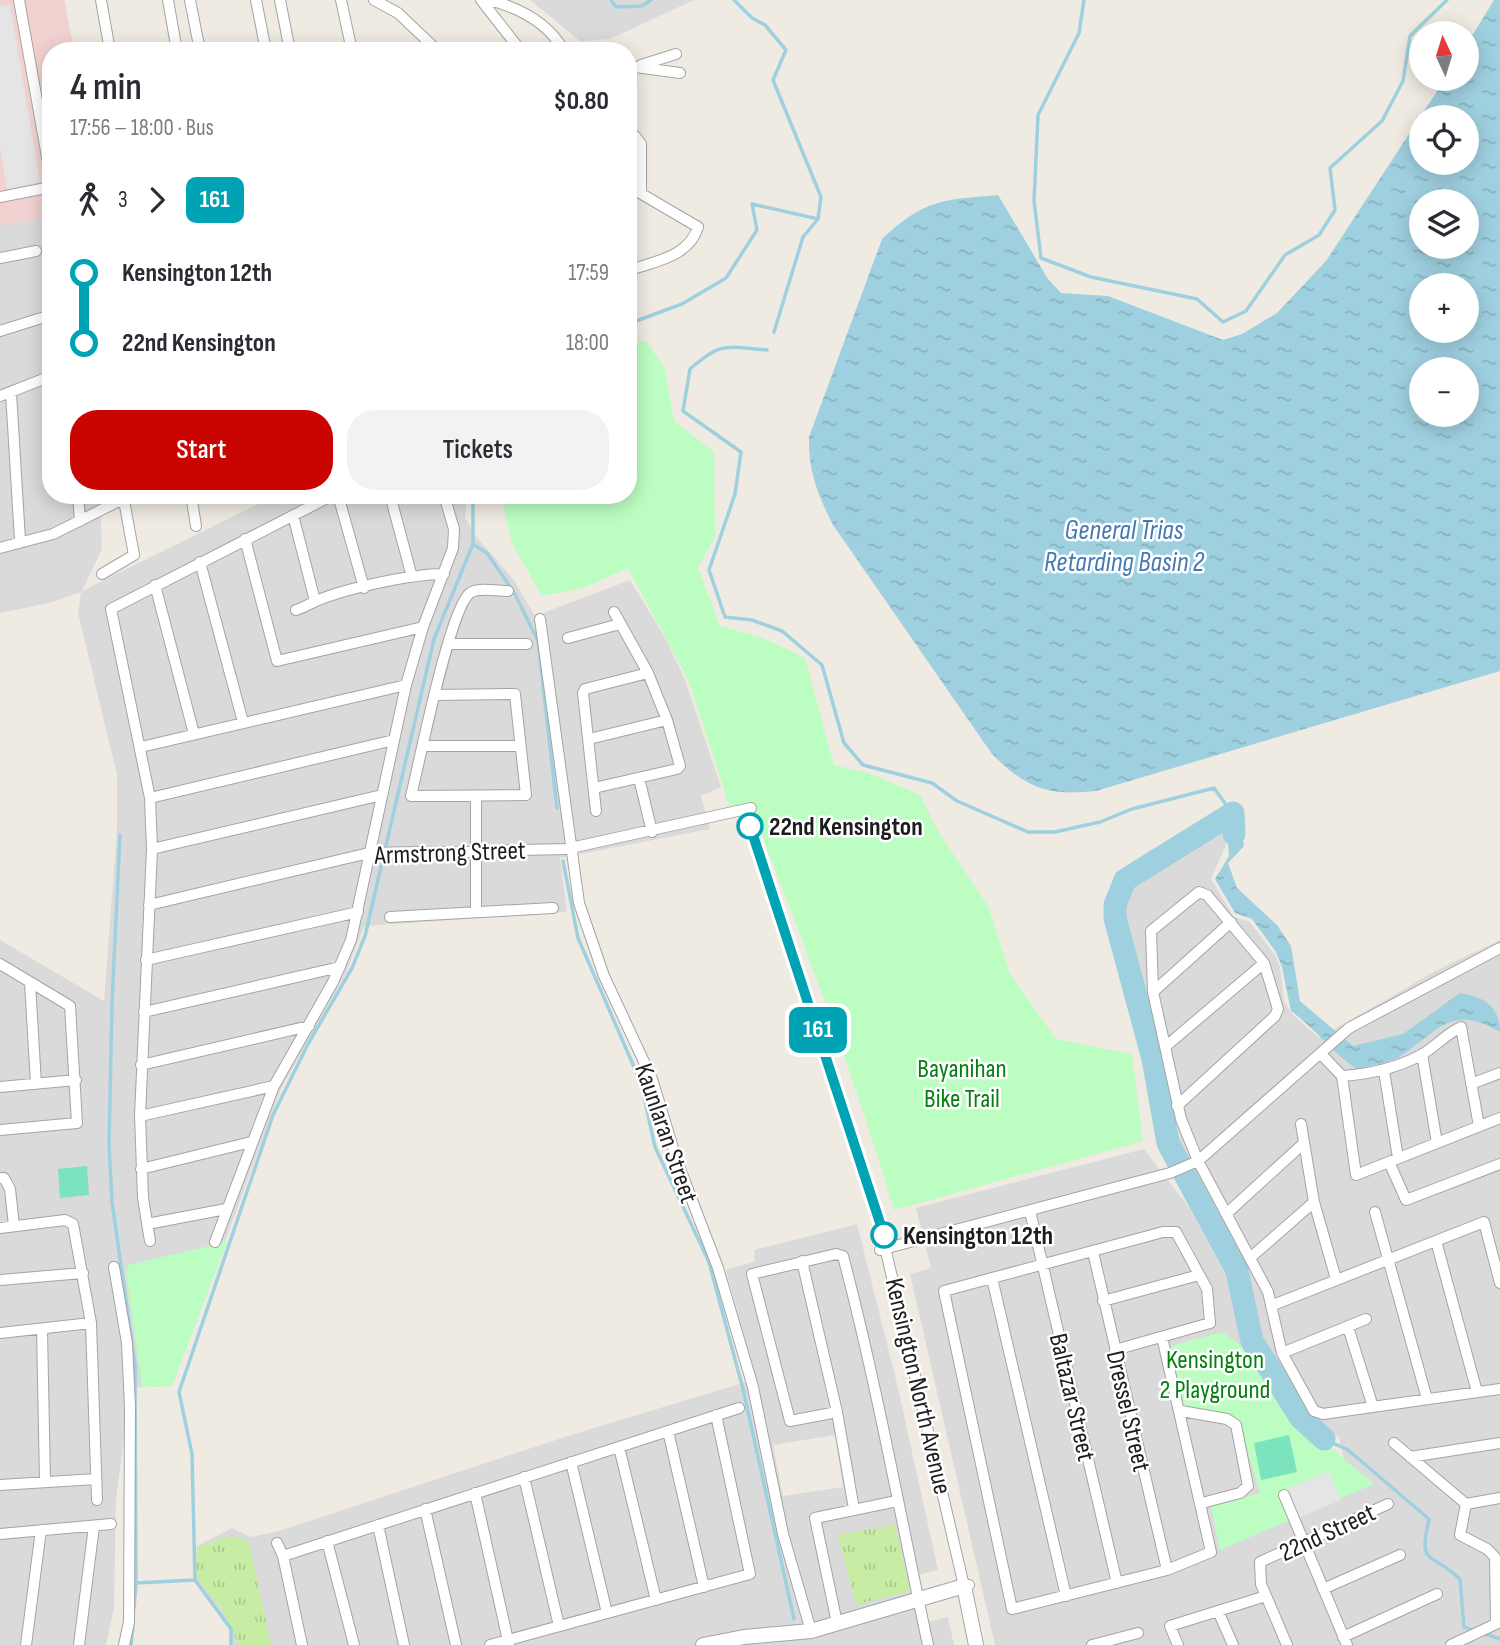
<!DOCTYPE html>
<meta charset="utf-8">
<style>
:root{--surface:#fff;--page:#f2f2f3;--text:#2b2b33;--muted:#7c7c81;--accent:#ca0400}
body{margin:0;font-family:"Sofia Sans Condensed",sans-serif;background:var(--page);color:var(--text);height:100vh;display:flex;flex-direction:column;font-size:26px;white-space:nowrap}
*{box-sizing:border-box;margin:0}
p{font-size:23px;color:var(--muted)}
.icon{flex:none;width:38px;height:38px;fill:none;stroke:currentColor;stroke-width:2;stroke-linecap:round;stroke-linejoin:round}
.map{position:relative;flex:1;overflow:hidden}
.panel{position:absolute;left:42px;top:42px;width:595px;height:462px;display:flex;flex-direction:column;background:var(--surface);border-radius:28px;box-shadow:0 4px 18px #0003}
.panel>*{flex:none}
.badge{padding:0 14px;border-radius:10px;font-size:24px;line-height:46px}
.needle{width:46px;rotate:356deg}
.fabs{position:absolute;left:1409px;top:21px;display:grid;gap:14px}
.fabs a{display:grid;place-items:center;width:70px;height:70px;border-radius:50%;background:var(--surface);box-shadow:0 4px 18px #0003;font-size:35px}
.map>.badge{position:absolute;translate:-50% -50%;box-shadow:0 0 0 4px #fff}
.legs{display:flex;align-items:center;gap:10px;height:77px;padding:0 28px;font-size:23px}
.legs p{margin-inline-start:auto}
.overview{display:flex;align-items:center;justify-content:space-between;height:119px;padding:0 28px}
h1{font-size:38px;font-weight:600;line-height:52px}
.primary-button{display:flex;gap:14px;margin-top:auto;padding:14px 28px}
.primary-button a{flex:1;height:80px;border-radius:28px;background:var(--accent);color:#fff;font-size:28px;font-weight:600;line-height:80px;text-align:center}
.primary-button a+a{background:var(--page);color:var(--text)}
ul{padding:0 28px;list-style:none}
li{display:flex;align-items:center;gap:24px;height:70px;font-size:26px}
li i{display:grid;place-items:center;width:10px;height:100%;margin:0 9px;background:currentColor}
li i::after{content:'';width:18px;height:18px;margin:-9px;border:5px solid;border-radius:50%;background:var(--surface)}
li p{margin-inline-start:auto}
li:first-child i{background:linear-gradient(#0000 50%,currentColor 0)}
li:last-child i{background:linear-gradient(currentColor 50%,#0000 0)}
.map>svg:first-child{display:block}
.residential{fill:#dbdada;fill-rule:evenodd}
.commercial{fill:#f1d2d0}
.grass{fill:url(#grass-tufts)}
.park{fill:#bcfdc2}
.pitch{fill:#7be3bd}
.parking{fill:#e5e5e5}
.water{fill:url(#water-ripples);fill-rule:evenodd}
.lines{fill:none;stroke-linecap:round;stroke-linejoin:round}
.stream{stroke:#9fd0e0;stroke-width:3.5}
.river{stroke:#9fd0e0;stroke-width:23}
.minor-casing{stroke:#a4a4a4;stroke-width:12}
.tertiary-casing{stroke:#a4a4a4;stroke-width:16}
.minor{stroke:#fff;stroke-width:10}
.tertiary{stroke:#fff;stroke-width:14}
.line-1-casing{stroke:#fff;stroke-width:16}
.line-1{stroke:#00a3b4;stroke-width:10}
.stop-1-dot{fill:#fff;stroke:#00a3b4;stroke-width:3.5}
.labels{text-anchor:middle;stroke-width:5;stroke-linejoin:round;paint-order:stroke}
.stop-label{font-size:26px;font-weight:bold;fill:#1d1d1d;stroke:#fff;text-anchor:start}
.street-label{font-size:26px;fill:#1d1d1d;stroke:#fff}
.park-label{font-size:26px;fill:#058111;stroke:#fff}
.water-label{font-size:28px;font-style:italic;fill:#4479b2;stroke:#fff}
</style>
<div class="map">
<svg width="1500" height="1645" viewBox="0 0 1500 1645">
<defs>
<pattern id="grass-tufts" width="24" height="20" patternUnits="userSpaceOnUse" patternTransform="scale(1.75)"><rect width="24" height="20" fill="#c7eda4"/><path d="M3 7l-1-3M5 7V3M7 7l1-3M15 17l-1-3M17 17v-4M19 17l1-3" fill="none" stroke="#aacb8d"/></pattern>
<pattern id="water-ripples" width="26" height="14" patternUnits="userSpaceOnUse" patternTransform="scale(1.75)"><rect width="26" height="14" fill="#9fd0e0"/><path d="M2 4q2-2 4 0t4 0M15 11q2-2 4 0t4 0" fill="none" stroke="#88b2c0"/></pattern>
</defs>
<rect width="100%" height="100%" fill="#efebe2"/>
<!-- residential -->
<path class="residential" d="M0,0H64L74,51H51V495H100L102,549L82,591L276,495H467L465,517L474,534L513,579L535,616L630,580L667,641L685,680L721,787L701,796L710,829L560,858L567,912L364,926L346,973L281,1089L172,1386L126,1388L127,1416L116,1499L114,1607L106,1645H0V940L104,1001L117,830V775L78,613L81,592L49,603L0,613Z
M530,0H694L610,39L580,41Z
M1220,830L1229,838L1211,879L1234,917L1250,922L1275,955L1280,967L1284,1001L1292,1014L1319,1038L1439,969L1500,940V1645H995L910,1274L931,1268L916,1208L1144,1149L1190,1209L1231,1285L1242,1339L1296,1430L1330,1447L1344,1459L1339,1437L1319,1431L1307,1417L1255,1338L1246,1281L1174,1147L1141,987L1117,910L1128,885L1167,858Z
M857,1224L898,1388L938,1570L918,1575L928,1622L948,1617L954,1645H231V1629L195,1580L197,1546L232,1528L250,1537L279,1531L574,1434L756,1379L726,1270L755,1261L754,1250ZM835,1435L843,1487L783,1496L773,1445Z"/>
<!-- commercial -->
<path class="commercial" d="M0,0H64L74,51H51V216L0,226Z"/>
<!-- grass -->
<path class="grass" d="M895,1525L910,1591L856,1605L838,1535Z
M227,1536L244,1539L250,1546L271,1645H239L223,1611L196,1577L197,1548Z"/>
<!-- park -->
<path class="park" d="M645,340L665,368L674,421L714,452L715,537L698,568L720,626L763,638L805,658L834,765L869,773L920,795L938,831L988,906L1010,974L1056,1039L1132,1054L1143,1141L894,1210C853,1071 802,937 749,803L730,808L688,679L628,568L583,588L542,596L512,543L501,495H628V347Z
M227,1242L172,1386L142,1387L126,1272L128,1265Z
M1222,1332L1250,1352L1296,1430L1330,1447L1374,1484L1220,1550L1211,1506L1260,1493L1239,1420L1183,1406L1171,1346Z"/>
<!-- pitch -->
<path class="pitch" d="M87,1166L89,1195L60,1198L58,1169Z
M1289,1435L1297,1472L1261,1480L1254,1443Z"/>
<!-- parking -->
<path class="parking" d="M10,5L40,182L7,189L0,148V6Z
M1329,1471L1341,1500L1289,1522L1277,1493Z"/>
<!-- water -->
<path class="water" d="M1494,0H1500V671L1096,791C1048,796 1027,789 992,754L833,525C818,495 808,471 809,437L882,239C925,199 942,200 998,195L1048,279L1061,293L1108,296L1223,340L1242,334L1277,313L1326,261L1445,79H1466L1467,44ZM1421,117H1466V163H1421ZM1421,201H1466V247H1421ZM1421,285H1466V331H1421ZM1421,369H1466V415H1421Z
M1225,803L1235,804L1244,846L1228,863L1237,888L1277,925L1291,946L1300,1001L1353,1046L1403,1034L1460,993C1484,997 1500,1006 1500,1032C1454,1005 1441,1027 1404,1054C1392,1063 1372,1065 1357,1069C1332,1053 1315,1028 1291,1011L1282,967L1276,952L1252,919L1235,913L1215,879L1229,856Z"/>
<g class="lines">
<!-- stream -->
<path class="stream" d="M611,0L616,7L642,6L651,0
M734,0L752,18L765,25L786,50L773,80L821,197L818,219L803,237L774,332
M1084,0L1079,33L1038,115L1034,201L1041,258L1091,277L1197,299L1223,322L1246,311L1285,255L1319,235L1335,210L1330,168L1382,121L1403,81L1410,36L1447,0
M628,324L682,304L726,278L757,230L752,204L818,219
M767,350C726,347 722,341 690,369L683,411L741,452L735,494L709,570L725,617L752,620L782,631L822,665L844,743L863,765L932,783L957,801L1028,832H1055L1100,822L1132,809L1214,788L1227,806
M473,495V544L487,553L515,594L538,641L557,808
M120,835L112,1003L109,1145L112,1202L135,1364L136,1583
M563,861L578,938L641,1083L655,1147L709,1262L743,1389L794,1619
M1324,1439L1348,1450L1429,1519C1418,1567 1429,1550 1460,1579L1464,1627L1475,1631
M134,1608L136,1583L195,1580
M1482,1633L1500,1639
M131,1645L133,1626
M231,1645V1629L195,1580L192,1454L179,1392L273,1115L308,1044L352,968L365,936L434,639L473,544"/>
<!-- river -->
<path class="river" d="M1234,834L1233,813L1125,880L1115,905V918L1153,1059L1168,1143L1237,1271L1252,1341L1301,1418L1324,1439"/>
<!-- minor casing -->
<g class="minor-casing">
<path id="minor" d="M19,0L51,179
M101,0L110,51
M168,0L177,51
M190,0L200,51
M256,0L266,51
M280,0L290,51
M341,0L352,51
M374,0L398,13L438,51
M481,0L521,51
M489,0C520,8 548,22 564,51
M641,65L676,54
M628,66L680,73
M628,135L635,136L641,144V193
M628,186L698,227C689,257 655,261 628,271
M0,197L51,187
M0,258L36,251
M0,331L51,315
M11,393L20,540
M0,396L51,376
M78,495L80,521
M191,495L196,526
M338,495L364,588
M390,495L412,577
M293,515L315,601
M245,539L277,661L423,627
M0,548L53,534L123,499
M200,562L243,722
M102,574L134,555L123,495
M155,585L194,734
M296,610C303,608 309,604 316,601C347,588 411,574 444,574
M540,619L579,903L604,976L652,1079L677,1161L718,1268L753,1387L783,1534L811,1631
M568,638L620,624
M448,644H527
M434,695L515,694L526,795L411,796C419,764 450,607 470,593C478,587 498,591 508,591
M589,739L667,720
M423,746H520
M141,747L406,685
M639,778L652,832
M594,788L677,769L680,766L667,720L648,673L614,612
M150,798L394,740
M745,810L874,1200L964,1586L969,1585
M596,811L583,693L585,689L648,673
M152,849L382,795
M149,905L369,853L566,849L751,808
M476,912V796
M390,917L553,908
M146,960L358,912
M0,964L70,1006L77,1123L0,1130
M30,983L36,1084
M1153,992L1231,922
M144,1012L340,967
M1165,1047L1264,963
M1321,1054L1342,1076L1356,1175L1500,1118
M1422,1054L1437,1143
M141,1065L309,1026
M1384,1071L1398,1158
M1342,1076C1370,1074 1395,1069 1421,1055C1435,1047 1446,1034 1461,1027L1479,1126
M1471,1084L1500,1073
M0,1087L76,1080
M1177,1106L1275,1016L1278,1009L1264,963L1207,895L1199,892L1151,931L1153,992L1181,1119L1198,1161L1268,1292L1282,1353L1314,1411L1323,1414L1500,1389
M140,1116L274,1086
M1301,1124L1314,1202L1336,1279
M1389,1162L1406,1200L1500,1164
M141,1169L251,1142
M0,1178H4L10,1189L14,1226
M1030,1211L1117,1583
M1375,1212L1427,1399
M1226,1214L1304,1143
M147,1224L226,1209
M0,1228L65,1220L73,1224L91,1323L97,1500
M150,1241L143,1198L140,1116L152,849L150,798L111,609L333,495
M1436,1241L1477,1392
M215,1242L274,1086L333,982L351,940L406,685L423,627L453,548L454,529L444,495
M880,1250L1170,1173L1198,1161L1349,1028L1500,948
M1093,1252L1167,1570
M1250,1258L1314,1202
M802,1261L837,1412L854,1509
M114,1267L127,1343L130,1407L129,1622L124,1645
M992,1278L1066,1596
M0,1280L83,1273
M1103,1301L1199,1275
M1273,1305L1484,1222L1500,1283
M1348,1327L1373,1407
M42,1329L45,1482
M0,1333L91,1323
M1115,1350L1210,1323L1207,1289L1176,1232H1163L944,1291L1012,1609L1167,1570L1211,1552L1162,1337
M1282,1353L1366,1319
M1181,1411L1227,1419L1236,1425L1248,1486L1240,1493L1202,1503
M837,1412L790,1421L752,1274L836,1254L843,1256C877,1385 900,1515 928,1645
M668,1431L704,1587
M1394,1443L1466,1504L1460,1535L1487,1549L1495,1557L1496,1624
M619,1447L656,1600
M1410,1457L1500,1443
M571,1462L607,1613
M524,1477L559,1626
M0,1485L96,1479
M475,1493L509,1645
M1284,1495L1347,1645
M1466,1504L1500,1498
M425,1509L456,1645
M378,1525L404,1645
M0,1534L111,1524
M327,1541L354,1645
M277,1543L283,1556L302,1645
M283,1556L739,1408
M1323,1589L1400,1555
M1218,1611L1233,1645
M837,1623L815,1518L897,1501
M1343,1637L1437,1594
M26,1645L41,1530
M79,1645L94,1526
M490,1645L750,1574L716,1415
M1092,1645L1138,1633
M1178,1645L1170,1626L1266,1596
M1287,1645L1261,1584L1260,1562L1388,1504
M1451,1645L1500,1622"/>
</g>
<!-- tertiary casing -->
<g class="tertiary-casing">
<path id="tertiary" d="M703,1645L744,1637L811,1631L964,1586L976,1645"/>
</g>
<!-- minor -->
<use href="#minor" class="minor"/>
<!-- tertiary -->
<use href="#tertiary" class="tertiary"/>
</g>
<g class="lines">
<!-- line-1 casing -->
<g class="line-1-casing">
<path id="line-1" d="M750,826L884,1235"/>
</g>
<!-- line-1 -->
<use href="#line-1" class="line-1"/>
</g>
<!-- markers -->
<g class="stop-1-dot">
<circle cx="750" cy="826" r="12"/>
<circle cx="884" cy="1235" r="12"/>
</g>
<g class="labels">
<!-- stop labels -->
<g class="stop-label">
<text x="769" y="835">22nd Kensington</text>
<text x="903" y="1244">Kensington 12th</text>
</g>
<!-- street labels -->
<g class="street-label">
<text transform="translate(450 852) rotate(-2)" y="9">Armstrong Street</text>
<text transform="translate(667 1133) rotate(71)" y="9">Kaunlaran Street</text>
<text transform="translate(919 1386) rotate(77)" y="9">Kensington North Avenue</text>
<text transform="translate(1073 1397) rotate(77)" y="9">Baltazar Street</text>
<text transform="translate(1129 1411) rotate(77)" y="9">Dressel Street</text>
<text transform="translate(1327 1532) rotate(-25)" y="9">22nd Street</text>
</g>
<!-- park labels -->
<g class="park-label">
<text x="962" y="1077">Bayanihan<tspan x="962" dy="30">Bike Trail</tspan></text>
<text x="1215" y="1368">Kensington<tspan x="1215" dy="30">2 Playground</tspan></text>
</g>
<!-- water labels -->
<g class="water-label">
<text x="1124" y="539">General Trias<tspan x="1124" dy="32">Retarding Basin 2</tspan></text>
</g>
</g>
</svg>
<div class="fabs">
<a><svg class="needle" viewBox="-14 -14 28 28"><path d="M0-13l5 13h-10z" fill="#e53935"/><path d="M0 13l5-13h-10z" fill="#7c7c81"/></svg></a>
<a><svg class="icon" aria-label="locate" viewBox="0 0 24 24"><circle cx="12" cy="12" r="6"/><path d="M12 2v4M12 18v4M2 12h4M18 12h4"/></svg></a>
<a><svg class="icon" aria-label="layers" viewBox="0 0 24 24"><path d="M12 4l9 5-9 5-9-5zM3 14l9 5 9-5"/></svg></a>
<a>+</a>
<a>−</a>
</div>
<b class="badge" style="left:818px;top:1030px;background:#00a3b4;color:#fff">161</b>
<section class="panel">
<div class="overview"><div><h1>4 min</h1><p>17:56 – 18:00 · Bus</p></div><b>$0.80</b></div>
<div class="legs"><svg class="icon" aria-label="walk" viewBox="0 0 24 24"><circle cx="13" cy="4" r="2"/><path d="M13 8l-2 6 4 7M11 14l-3 7M7 12l3-4h3l4 4"/></svg>3<svg class="icon" aria-label="forward" viewBox="0 0 24 24"><path d="M9 5l7 7-7 7"/></svg><b class="badge" style="background:#00a3b4;color:#fff">161</b></div>
<ul>
<li><i style="color:#00a3b4"></i><b>Kensington 12th</b><p>17:59</p></li>
<li><i style="color:#00a3b4"></i><b>22nd Kensington</b><p>18:00</p></li>
</ul>
<div class="primary-button"><a>Start</a><a>Tickets</a></div>
</section>
</div>
